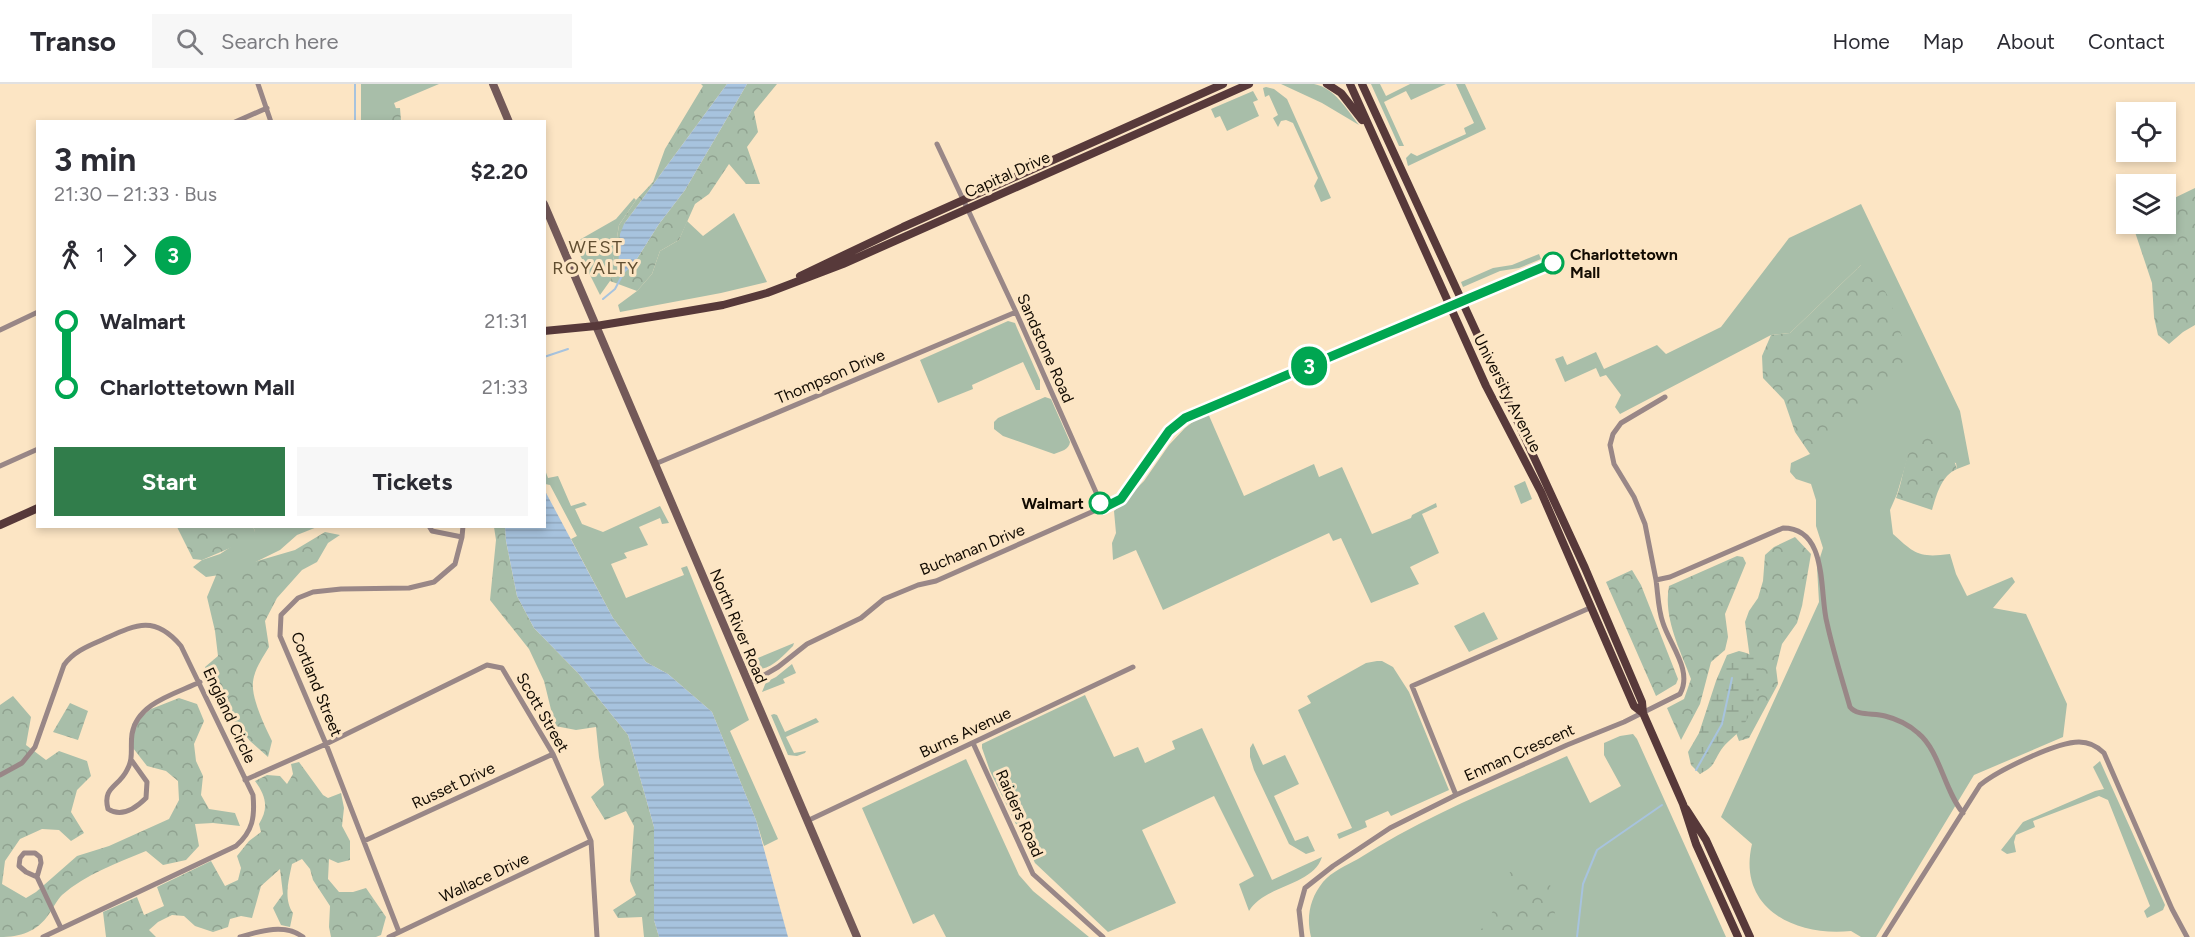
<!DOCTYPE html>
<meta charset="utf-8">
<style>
:root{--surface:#fff;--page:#f7f7f7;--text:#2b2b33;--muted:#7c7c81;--line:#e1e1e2;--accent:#317d4b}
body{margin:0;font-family:Figtree,sans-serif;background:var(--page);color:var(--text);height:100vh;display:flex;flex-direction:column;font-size:22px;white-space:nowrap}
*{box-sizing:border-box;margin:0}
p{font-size:20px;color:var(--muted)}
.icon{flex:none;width:33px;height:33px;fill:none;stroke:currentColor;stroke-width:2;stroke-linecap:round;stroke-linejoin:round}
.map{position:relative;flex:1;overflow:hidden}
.sheet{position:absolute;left:36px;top:36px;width:510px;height:408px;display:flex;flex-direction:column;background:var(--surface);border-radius:0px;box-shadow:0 3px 9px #0003}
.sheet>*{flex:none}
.badge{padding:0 12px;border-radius:20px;font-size:21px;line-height:39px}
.fabs{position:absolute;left:2116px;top:18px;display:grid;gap:12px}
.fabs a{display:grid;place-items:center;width:60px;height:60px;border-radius:0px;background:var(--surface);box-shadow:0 3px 9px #0003;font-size:30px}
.map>.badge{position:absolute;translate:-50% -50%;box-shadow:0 0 0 3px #fff}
.legs{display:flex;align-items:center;gap:9px;height:66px;padding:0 18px;font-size:20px}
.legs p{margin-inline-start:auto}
.summary{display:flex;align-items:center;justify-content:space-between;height:102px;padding:0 18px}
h1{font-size:33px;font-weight:700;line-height:45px}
.action{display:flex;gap:12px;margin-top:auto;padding:12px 18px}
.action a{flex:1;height:69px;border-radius:0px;background:var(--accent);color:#fff;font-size:24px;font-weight:700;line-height:69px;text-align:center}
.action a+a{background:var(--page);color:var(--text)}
ul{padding:0 18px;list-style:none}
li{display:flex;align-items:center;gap:21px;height:66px;font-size:22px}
li i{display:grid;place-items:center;width:9px;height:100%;margin:0 8px;background:currentColor}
li i::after{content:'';width:15px;height:15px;margin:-8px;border:4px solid;border-radius:50%;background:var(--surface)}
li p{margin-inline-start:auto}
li:first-child i{background:linear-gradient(#0000 50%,currentColor 0)}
li:last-child i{background:linear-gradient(currentColor 50%,#0000 0)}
header{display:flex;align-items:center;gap:36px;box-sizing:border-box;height:84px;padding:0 30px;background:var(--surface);border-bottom:2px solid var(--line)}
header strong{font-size:28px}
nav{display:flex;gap:33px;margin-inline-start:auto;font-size:21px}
.search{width:420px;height:54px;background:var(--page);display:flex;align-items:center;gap:15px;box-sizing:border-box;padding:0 21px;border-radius:0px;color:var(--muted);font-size:22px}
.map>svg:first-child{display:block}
.grass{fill:#a8bea9}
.forest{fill:url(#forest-crowns)}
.wetland{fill:url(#wetland-marsh)}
.water{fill:url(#water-rules)}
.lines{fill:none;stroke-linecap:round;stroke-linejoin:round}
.stream{stroke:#a7c3de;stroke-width:2}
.street{stroke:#998787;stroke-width:5}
.secondary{stroke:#735959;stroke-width:8}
.primary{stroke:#57393a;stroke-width:8}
.line-1-casing{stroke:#fff;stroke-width:14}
.line-1{stroke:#00a651;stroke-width:9}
.stop-1-dot{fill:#fff;stroke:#00a651;stroke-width:3}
.labels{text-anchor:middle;stroke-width:6;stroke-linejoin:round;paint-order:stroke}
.street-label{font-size:16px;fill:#120b02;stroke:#fce5c4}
.stop-label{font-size:16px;font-weight:bold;fill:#120b02;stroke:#fce5c4;text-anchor:start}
.neighbourhood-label{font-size:18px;letter-spacing:1.5px;fill:#614e31;stroke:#fce5c4}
</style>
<header>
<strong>Transo</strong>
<div class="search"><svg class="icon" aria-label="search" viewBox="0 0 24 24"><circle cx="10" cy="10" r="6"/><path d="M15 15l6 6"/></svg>Search here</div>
<nav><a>Home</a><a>Map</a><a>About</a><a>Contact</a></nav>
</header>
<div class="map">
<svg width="2195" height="853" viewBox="0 0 2195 853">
<defs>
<pattern id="forest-crowns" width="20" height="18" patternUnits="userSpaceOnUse" patternTransform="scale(1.5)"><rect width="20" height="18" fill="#a8bea9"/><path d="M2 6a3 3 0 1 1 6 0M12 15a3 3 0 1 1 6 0" fill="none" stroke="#90a290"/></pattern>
<pattern id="wetland-marsh" width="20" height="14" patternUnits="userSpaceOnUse" patternTransform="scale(1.5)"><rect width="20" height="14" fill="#a8bea9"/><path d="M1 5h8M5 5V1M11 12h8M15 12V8" fill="none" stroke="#90a290"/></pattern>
<pattern id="water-rules" width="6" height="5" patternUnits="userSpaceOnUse" patternTransform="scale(1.5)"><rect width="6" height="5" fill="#a7c3de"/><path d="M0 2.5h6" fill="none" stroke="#8fa6bd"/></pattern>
</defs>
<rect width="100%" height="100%" fill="#fce5c4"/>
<!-- grass -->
<path class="grass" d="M361,0H439L394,19L401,38L361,37Z
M1281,0C1291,0 1304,0 1314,0C1335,4 1347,26 1359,41L1322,19Z
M1371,0H1380L1386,12L1410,0H1446L1411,16L1406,7L1384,18L1404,62H1399Z
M1456,0H1465L1486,45L1408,82L1406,74L1411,69L1417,72L1466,50L1464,44L1474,39Z
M1266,3L1274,5L1287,15L1331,114L1321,118L1314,102L1318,94L1293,39L1286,36L1281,37L1278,43L1273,34L1278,31L1269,11L1265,13L1263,4Z
M1253,7L1258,16L1253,18L1259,32L1227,47L1220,32L1215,34L1211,25Z
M634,114L636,116L619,141L610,197L600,211L574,159L616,135Z
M1861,120L1960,327L1970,380L1957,385L1956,379L1909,369L1897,410L1890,426L1893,450C1915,470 1919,474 1950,470L1956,490L1967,512L2012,493L2015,498L1993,524L2026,530L2067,620L2063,653L1974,691L1876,853H1861L1851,847C1793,853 1737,823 1752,760L1721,733L1819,518L1817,483L1823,464L1816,442V416L1811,400L1796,395L1790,388L1791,379L1810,370L1861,181L1790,249L1771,251L1620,330L1615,323L1621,311L1606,291L1600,293L1596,284L1565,298L1555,275L1563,272L1567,281L1596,268L1604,285L1657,261L1666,270L1721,243L1789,154Z
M734,129L767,198L721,209L620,228L618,221L637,207L652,190L660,167L679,156L687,137L703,152Z
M1539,170L1541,175L1519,184L1500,187L1463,203L1461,198L1493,184L1512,181Z
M1008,237L1015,239L1017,244L1040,296V306H1036L1023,278L972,301L973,305L938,319L920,276Z
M1045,313L1051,315L1070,358C1069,366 1061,367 1054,370L1003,352L994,345V338L998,334Z
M1207,327L1244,412L1314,380L1319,393L1342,383L1372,450L1411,434L1412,431L1436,419L1437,423L1422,430L1439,469L1410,483L1419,500L1371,519L1341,454L1333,457L1329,449L1163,526L1136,466L1113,476L1112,459L1116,449L1114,427L1144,397L1169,361L1185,344Z
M544,383L548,394L558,392L571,422L584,418L587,421L575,425L582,440L603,448L660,422L669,439L662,440L660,434L639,443L648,461L624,469L627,474L611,480L626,514L684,491L681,484L687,482L749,636L730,647L778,755L764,762L756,736L712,628L668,590L646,578L613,534L571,455L577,452L550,401L545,400Z
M1525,397L1532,415L1521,420L1514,402Z
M253,443H317L297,451L280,466L233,489L206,493L193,483L202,476L220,470L255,447Z
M1484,528L1498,555L1469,568L1454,542Z
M794,559L793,562C782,573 767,590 751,584L748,578Z
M1377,577H1382L1393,583L1409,608L1449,706L1391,732L1388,727L1365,737L1367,743L1339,755L1337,750L1352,744L1298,626L1311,619L1307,612L1366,579Z
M792,580L796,589L783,595L785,599L762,608L766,598L776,593Z
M1085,611L1114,673L1138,663L1145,679L1175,665L1172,657L1202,644L1272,796L1322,773C1313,802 1264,801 1249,827L1239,800L1254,792L1214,712L1142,746L1176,819L1108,848L1035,779L990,687L982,664V660Z
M774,630L777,631L785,648L816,634L819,638L786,653L794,669L806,667L805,669L797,672L788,671L771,631Z
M1633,650L1637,655L1726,853H1311C1306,833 1310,814 1323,798C1331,788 1347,781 1358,775C1423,733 1496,704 1567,672L1590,719L1621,702L1604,671V659L1620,652Z
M1253,659L1263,681L1285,671L1299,700L1274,712L1295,757L1308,752L1315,767L1306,770L1289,760L1254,686L1250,673V664Z
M966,675L1019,791L1033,807L1089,853H946L934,830L913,840L862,724Z
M2100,677L2165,821L2163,826L2147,834L2144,827L2150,822L2108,716L2099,712L2033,737L2035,743L2016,751L2014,758L2016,768L2007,770L2001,766L2023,738L2095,707L2104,705L2093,683Z"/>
<!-- forest -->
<path class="forest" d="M701,0H727L624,140L633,181L659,140L685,106L747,0H777L754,28L758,48L747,63L760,100H746L729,80L709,110L695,120L679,156L660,167L652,190L637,207L610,197L619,141L636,116L653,98L665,65L703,2Z
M400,24L401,37H375L374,25Z
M2195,104V241L2183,248L2169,260L2158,251L2154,233L2152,199L2134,145L2135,140H2166V118Z
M1861,181L1877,194L1889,214L1908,271L1886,301L1810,370L1795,348L1784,316L1763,294L1762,272L1771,251L1790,249Z
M1927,345L1948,359L1957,385C1941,392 1937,410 1932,426L1896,414C1905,393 1904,358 1927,345Z
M177,443H253L255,447L251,455L202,476L193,475Z
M494,443H505L506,457L517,512L534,544L578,589L628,651L654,743V836L659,853H644L642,833L618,834L613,826L636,811L630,797L634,742L626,727L605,736L591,713L604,701L599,673L596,643L576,646L555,642L544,597L529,565L490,516L496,456Z
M325,448L340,451L328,459L317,478L302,486L277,514L265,537L269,563C263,573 254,586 253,598C251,614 265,643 272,657L268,673L250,657L216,615L205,583L218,572L215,547L207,513L217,489L295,466Z
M1795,453L1811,470L1802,522L1797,539L1782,560L1776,584L1778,600L1749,654L1739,657L1729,630L1751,582L1745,538L1749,527L1758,514L1763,497L1765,471L1774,463Z
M1737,472L1743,473L1746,479L1725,530L1728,553L1725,566L1711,578L1700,620L1681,656L1667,624L1684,615L1691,595C1680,565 1663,534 1669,502Z
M1632,486L1641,501L1678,595L1676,600L1656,612L1606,498Z
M13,612L31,633L26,661L46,676L59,667L87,677L91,692L77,706L71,728L84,749L71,757L59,746L42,745L20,755L5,777L2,800L26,814L36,808L77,772L109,762L169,735L179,716L178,697L166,687L147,682L133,664L132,640L151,625L179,614L197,620L204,637L194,660L196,677L203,692L201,711L209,725L235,729L240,742L213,739L195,740L199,762L186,776L163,781L146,767C117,779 86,790 62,811C57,816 53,824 49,830C37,848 20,853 0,853V621Z
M70,619L88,627L78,656L53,648Z
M299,678L323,711L328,714L341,709L344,724L342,742L350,757V776L338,779L329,775L328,795L339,808H353L366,804L386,833L381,851L376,853H331L329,843L330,822L313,796L310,785L302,775L292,780C289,795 283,815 293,829L290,843L281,841L273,824L283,810L280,785L261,802L252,834L241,832L230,835L228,843L213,848L195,842L184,832L172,831L158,838L149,846L156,853H106L103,828L137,813L144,831L164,822L157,803L211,777L225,802L238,796L241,784L237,772L249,757L261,748L259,740C269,724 266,712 255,697L267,691L280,692L287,700L293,690L291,680Z
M1510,788L1530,792L1550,800L1559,853H1476L1475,850L1491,837L1492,828L1496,825L1509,836L1517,826L1522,814L1505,802Z"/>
<!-- wetland -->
<path class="wetland" d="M1739,567C1747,569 1754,571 1759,579C1767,594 1751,632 1741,645C1735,653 1726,658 1721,666C1712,680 1716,681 1700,690L1691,681L1688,668L1699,649L1716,597L1727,571Z"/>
<!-- water -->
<path class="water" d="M727,0H747L685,106L659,140L633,181L624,189L618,186L620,150L624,140Z
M545,407L613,534L646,578L668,590L712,628L756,736L788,853H659L654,836V743L628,651L578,589L534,544L517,512L506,457L505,443L544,442Z"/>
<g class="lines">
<!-- stream -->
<path class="stream" d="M355,0V38
M603,215L615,205L625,186
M544,273L568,265
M1696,686L1722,640L1732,594
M1577,853L1583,800L1597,766L1662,721"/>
<!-- street -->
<path class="street" d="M258,0L271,38
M235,38L267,24
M937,60L1016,228L1103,424
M0,246L38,228
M655,380L1016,228
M0,382L38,365
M429,442L432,447L462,453
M1656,496L1645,440L1634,413L1614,380L1610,361L1613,350L1621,339L1665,313
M749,600L778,583L807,560L861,534L884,515L918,501L936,497L1121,415L1169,347L1185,334L1462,217
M973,659L1033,790L1103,853
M132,677L147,698L146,714C136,724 122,734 108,725C102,703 119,703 127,686C134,674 130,663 132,650C137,619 175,610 200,598
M0,691L22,679L35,663L64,581C73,568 88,562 102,556C135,541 154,530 181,562L253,711C255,733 253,747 236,762L43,853
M245,696L326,660L487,581L502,584L553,670L591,757L597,853
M1456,711L1412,602L1592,523
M807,737L1133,583
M364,757L553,670
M37,793L26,788L19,782L20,774L24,769H35L40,773L41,779L37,793L61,844
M399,848L326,660L280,552L281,531L298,514L313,508L341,505L409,504L434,498L455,480L462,453L463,442
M240,853C260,847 285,839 303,853
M389,853L591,757
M1302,853L1299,826L1305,804L1333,782L1390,744L1456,711L1567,661L1624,638L1680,610C1693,587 1670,561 1663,539C1658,525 1658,510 1656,496L1670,493L1783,444C1829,444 1819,510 1827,539C1833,567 1842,595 1850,623C1857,632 1873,629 1885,632C1897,635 1908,640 1918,649C1940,667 1944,706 1963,729
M1884,853L1980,701C1997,687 2056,658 2079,658C2089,658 2097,662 2104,669L2172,825L2187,853"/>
<!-- secondary -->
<path class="secondary" d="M493,0L509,38
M544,120L857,853"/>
<!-- primary -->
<path class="primary" d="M1327,0L1341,9L1362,36
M1350,0L1486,302L1541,408L1634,622L1643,629L1683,720L1696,760L1738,853
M1362,0L1585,484L1642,618L1643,629
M800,192L903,143L1223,0
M544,247L596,242L682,228L723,221L767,209L843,180L1249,0
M0,441L38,424
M1686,725L1706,756L1750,853"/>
</g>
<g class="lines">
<!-- line-1 casing -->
<g class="line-1-casing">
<path id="line-1" d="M1100,419L1103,424L1121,415L1169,347L1185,334L1553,179"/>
</g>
<!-- line-1 -->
<use href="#line-1" class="line-1"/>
</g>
<!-- markers -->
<g class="stop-1-dot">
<circle cx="1553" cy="179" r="10"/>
<circle cx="1100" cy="419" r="10"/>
</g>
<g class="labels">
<!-- street labels -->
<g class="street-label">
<text transform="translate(1007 90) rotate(-24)" y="6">Capital Drive</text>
<text transform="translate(1046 264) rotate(66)" y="6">Sandstone Road</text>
<text transform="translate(830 292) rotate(-23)" y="6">Thompson Drive</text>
<text transform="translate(1508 309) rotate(63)" y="6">University Avenue</text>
<text transform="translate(972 465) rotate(-22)" y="6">Buchanan Drive</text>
<text transform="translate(739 542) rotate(67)" y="6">North River Road</text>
<text transform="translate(317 600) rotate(68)" y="6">Cortland Street</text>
<text transform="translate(543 628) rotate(60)" y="6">Scott Street</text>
<text transform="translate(230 631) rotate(65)" y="6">England Circle</text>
<text transform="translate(965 648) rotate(-25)" y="6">Burns Avenue</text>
<text transform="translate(1519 668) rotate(-24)" y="6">Enman Crescent</text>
<text transform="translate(453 701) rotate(-25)" y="6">Russet Drive</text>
<text transform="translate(1020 729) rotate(66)" y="6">Raiders Road</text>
<text transform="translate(484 793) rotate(-25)" y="6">Wallace Drive</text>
</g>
<!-- stop labels -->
<g class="stop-label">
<text x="1570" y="176">Charlottetown<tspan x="1570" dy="18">Mall</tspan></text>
<text x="1084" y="425" text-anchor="end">Walmart</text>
</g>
<!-- neighbourhood labels -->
<g class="neighbourhood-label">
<text x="596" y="169">WEST<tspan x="596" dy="21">ROYALTY</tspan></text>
</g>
</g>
</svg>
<div class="fabs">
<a><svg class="icon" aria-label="locate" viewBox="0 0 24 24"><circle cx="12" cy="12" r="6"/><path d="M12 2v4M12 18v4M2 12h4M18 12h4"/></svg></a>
<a><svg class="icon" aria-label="layers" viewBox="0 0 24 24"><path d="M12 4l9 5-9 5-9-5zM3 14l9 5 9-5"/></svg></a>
</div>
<b class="badge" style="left:1309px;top:282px;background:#00a651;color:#fff">3</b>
<section class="sheet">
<div class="summary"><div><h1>3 min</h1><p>21:30 – 21:33 · Bus</p></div><b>$2.20</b></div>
<div class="legs"><svg class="icon" aria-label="walk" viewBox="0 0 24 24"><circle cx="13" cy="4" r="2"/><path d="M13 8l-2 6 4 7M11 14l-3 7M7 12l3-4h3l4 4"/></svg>1<svg class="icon" aria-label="forward" viewBox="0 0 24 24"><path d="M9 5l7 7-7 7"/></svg><b class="badge" style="background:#00a651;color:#fff">3</b></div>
<ul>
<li><i style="color:#00a651"></i><b>Walmart</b><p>21:31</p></li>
<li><i style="color:#00a651"></i><b>Charlottetown Mall</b><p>21:33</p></li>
</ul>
<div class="action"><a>Start</a><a>Tickets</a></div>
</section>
</div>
